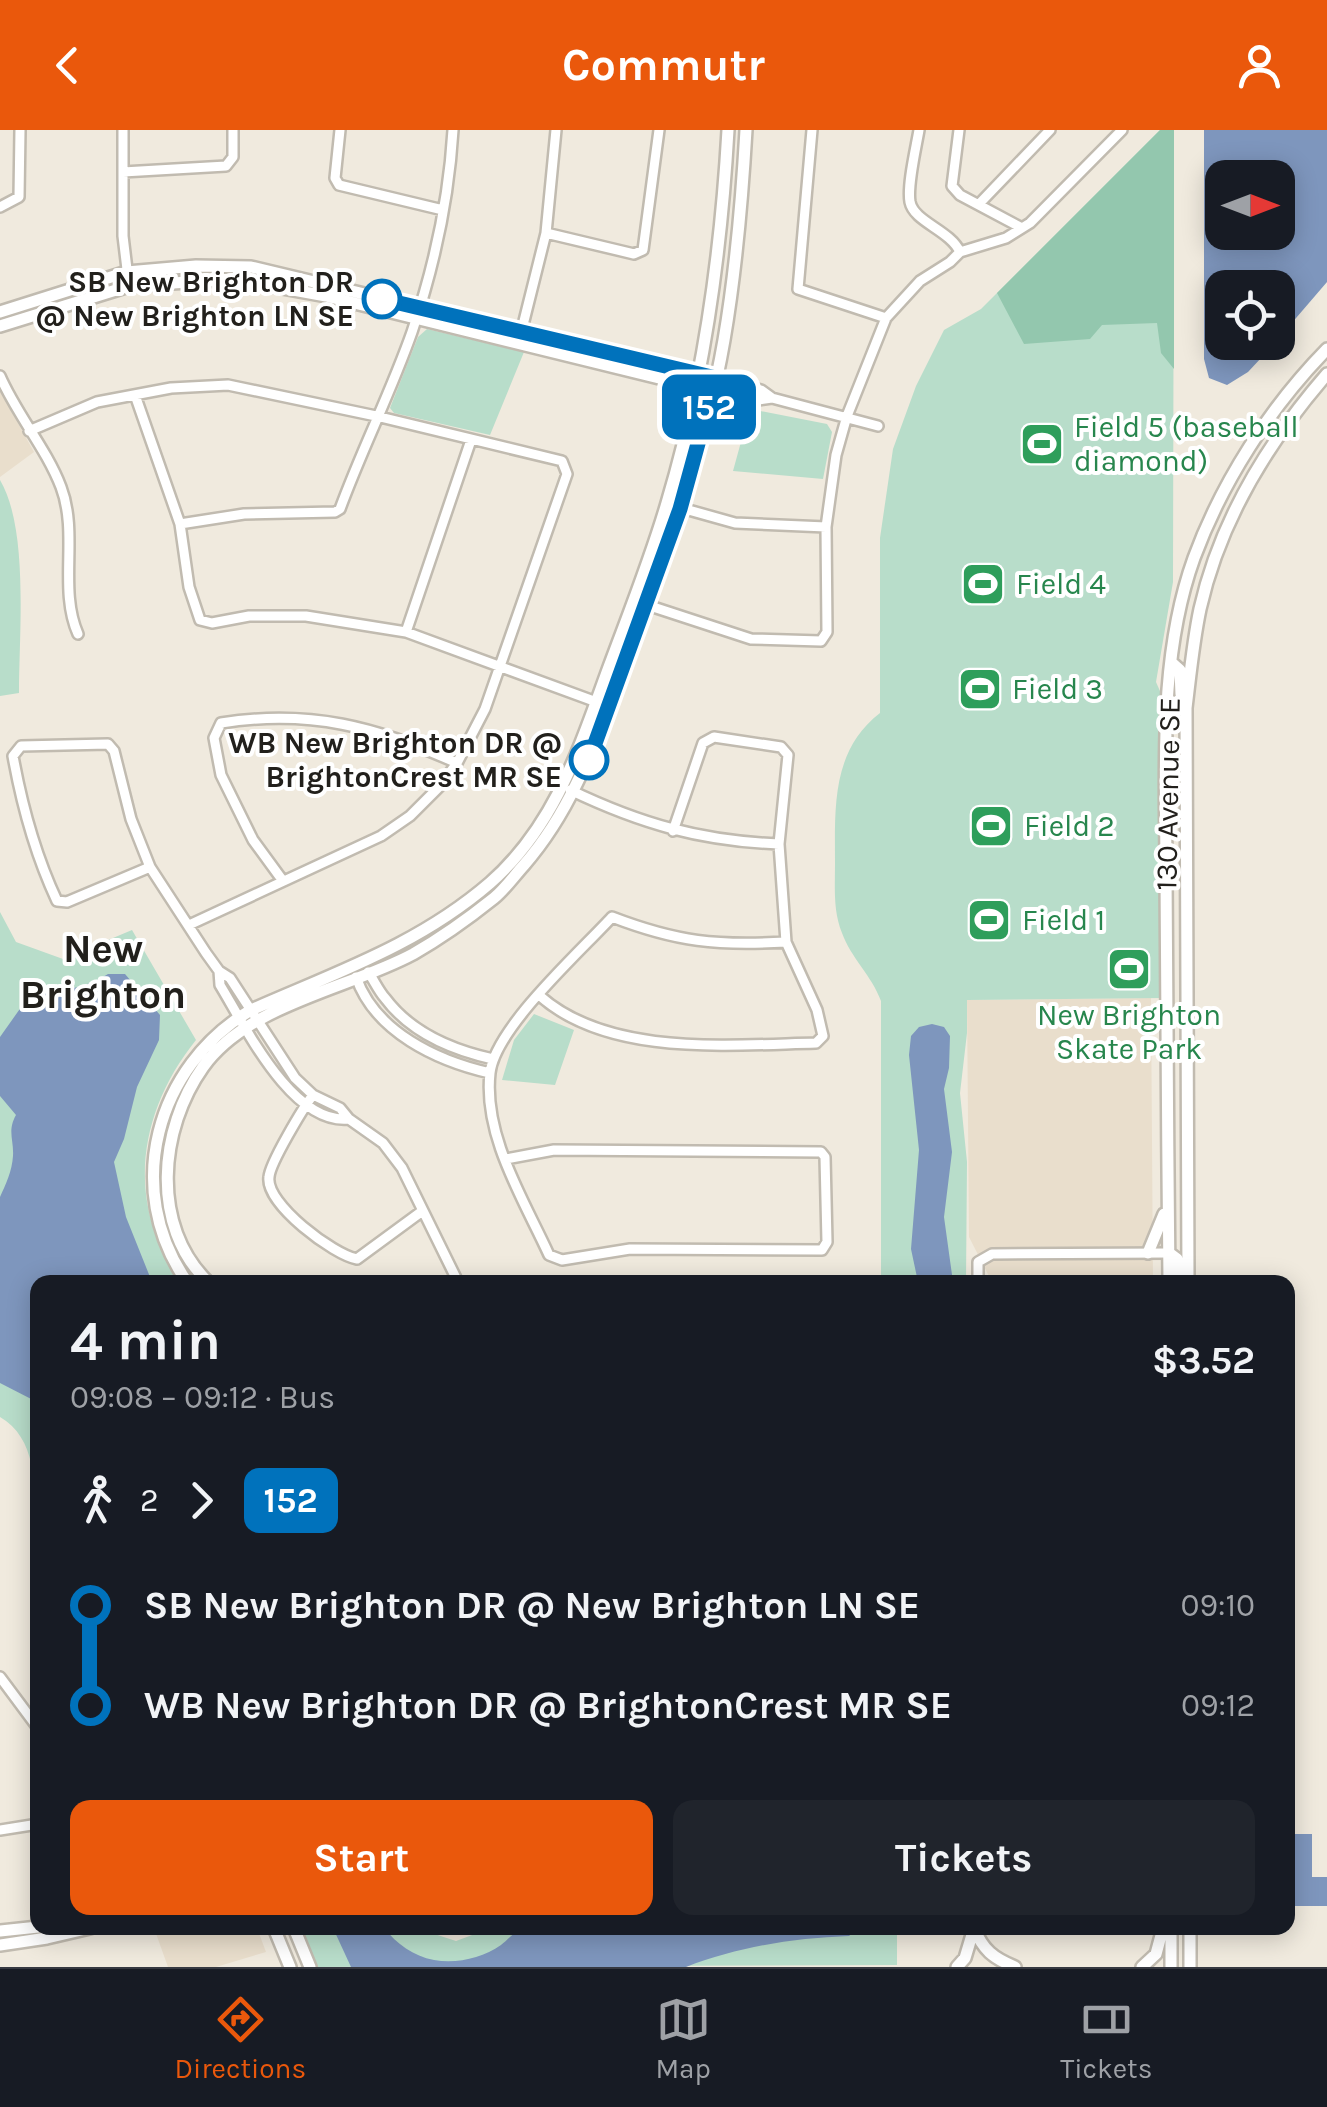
<!DOCTYPE html>
<meta charset="utf-8">
<style>
:root{--surface:#171b24;--page:#20242c;--text:#f1f3f6;--muted:#9ea1a6;--line:#363941;--accent:#ea580c}
body{margin:0;font-family:Karla,sans-serif;background:var(--page);color:var(--text);height:100vh;display:flex;flex-direction:column;font-size:38px;white-space:nowrap}
*{box-sizing:border-box;margin:0}
p{font-size:32px;color:var(--muted)}
.icon{flex:none;width:55px;height:55px;fill:none;stroke:currentColor;stroke-width:2;stroke-linecap:round;stroke-linejoin:round}
.map{position:relative;flex:1;overflow:hidden}
.sheet{position:absolute;left:30px;top:1145px;width:1265px;height:660px;display:flex;flex-direction:column;background:var(--surface);border-radius:20px;box-shadow:0 5px 25px #0003}
.sheet>*{flex:none}
.badge{padding:0 20px;border-radius:15px;font-size:35px;line-height:65px}
.needle{width:65px;rotate:90deg}
.controls{position:absolute;left:1205px;top:30px;display:grid;gap:20px}
.controls a{display:grid;place-items:center;width:90px;height:90px;border-radius:20px;background:var(--surface);box-shadow:0 5px 25px #0003;font-size:50px}
.map>.badge{position:absolute;translate:-50% -50%;box-shadow:0 0 0 5px #fff}
.legs{display:flex;align-items:center;gap:15px;height:110px;padding:0 40px;font-size:32px}
.legs p{margin-inline-start:auto}
.overview{display:flex;align-items:center;justify-content:space-between;height:170px;padding:0 40px}
h1{font-size:55px;font-weight:700;line-height:75px}
.primary-button{display:flex;gap:20px;margin-top:auto;padding:20px 40px}
.primary-button a{flex:1;height:115px;border-radius:20px;background:var(--accent);color:#fff;font-size:40px;font-weight:700;line-height:115px;text-align:center}
.primary-button a+a{background:var(--page);color:var(--text)}
ul{padding:0 40px;list-style:none}
li{display:flex;align-items:center;gap:35px;height:100px;font-size:38px}
li i{display:grid;place-items:center;width:15px;height:100%;margin:0 12px;background:currentColor}
li i::after{content:'';width:25px;height:25px;margin:-12px;border:8px solid;border-radius:50%;background:var(--surface)}
li p{margin-inline-start:auto}
li:first-child i{background:linear-gradient(#0000 50%,currentColor 0)}
li:last-child i{background:linear-gradient(currentColor 50%,#0000 0)}
header{display:flex;justify-content:space-between;align-items:center;height:130px;padding:0 40px;background:var(--accent);color:#fff;font-size:45px;font-weight:700}
.tab-bar{display:flex;justify-content:space-around;align-items:center;height:140px;border-top:2px solid var(--line);background:var(--surface);font-size:28px;color:var(--muted)}
.tab-bar a{display:grid;justify-items:center;gap:5px}
.tab-bar .active{color:var(--accent)}
.map>svg:first-child{display:block}
.built{fill:#e9decc}
.green{fill:#b8ddca}
.forest{fill:#93c7ae}
.water{fill:#7e96bd;fill-rule:evenodd}
.lines{fill:none;stroke-linecap:round;stroke-linejoin:round}
.street-casing{stroke:#c1bbb0;stroke-width:14}
.secondary-casing{stroke:#c1bbb0;stroke-width:16}
.street{stroke:#fff;stroke-width:9}
.secondary{stroke:#fff;stroke-width:11}
.line-1-casing{stroke:#fff;stroke-width:22}
.line-1{stroke:#0072bc;stroke-width:15}
.stop-1-dot{fill:#fff;stroke:#0072bc;stroke-width:5}
.labels{text-anchor:middle;stroke-width:8;stroke-linejoin:round;paint-order:stroke}
.stop-label{font-size:30px;font-weight:bold;fill:#22201c;stroke:#fff;text-anchor:end}
.leisure-label{font-size:30px;fill:#27864d;stroke:#fff;text-anchor:start}
.street-label{font-size:30px;fill:#22201c;stroke:#fff}
.district-label{font-size:40px;font-weight:bold;fill:#22201c;stroke:#fff}
</style>
<header><svg class="icon" aria-label="back" viewBox="0 0 24 24"><path d="M15 5l-7 7 7 7"/></svg>Commutr<svg class="icon" aria-label="person" viewBox="0 0 24 24"><circle cx="12" cy="8" r="4"/><path d="M4 21q1-7 8-7t8 7"/></svg></header>
<div class="map">
<svg width="1327" height="1837" viewBox="0 0 1327 1837">
<rect width="100%" height="100%" fill="#f0eade"/>
<!-- built -->
<path class="built" d="M0,261L34,322L0,347Z
M1151,868L1153,1152H992L969,1107L967,870Z
M154,1798H257L266,1822L216,1837H168Z"/>
<!-- green -->
<path class="green" d="M1160,0H1174L1173,452L1156,552L1163,568L1158,730L1163,868L967,870V903L960,963L967,1032L966,1152H881V871C872,846 851,828 842,803C833,781 835,758 835,734C835,678 831,621 880,583V408L893,319L916,256L944,200L981,179Z
M427,199L524,222L490,305L394,283L390,278L418,207Z
M750,279L827,294L832,302L823,349L733,341Z
M0,350C29,399 19,503 19,563L0,566Z
M0,782L16,812L63,829L132,800L196,910C138,982 124,1075 182,1152H38L37,1414C34,1371 42,1311 0,1287Z
M534,884L574,900L555,955L502,950L514,910Z
M300,1798H416L456,1811L491,1798H897V1835L316,1837Z"/>
<!-- forest -->
<path class="forest" d="M1160,0H1174V239L1161,223L1157,193L1102,195L1090,209L1024,214L997,163Z"/>
<!-- water -->
<path class="water" d="M1204,0H1327V152L1278,209V158H1222V212L1275,213L1248,242L1227,255L1209,248L1204,229ZM1222,48H1278V102H1222Z
M108,844H125L160,885L159,910L137,957L124,1009L114,1032L126,1087L152,1152H38L37,1272L0,1253V1067C6,1054 12,1041 13,1026C14,1010 7,1001 16,985L0,966V907L29,866C57,860 84,860 108,844Z
M932,894L944,897L950,906L949,938L944,959L952,1022L944,1087L953,1152H918L911,1119L919,1020L909,925L911,906L919,897Z
M1288,1704H1312V1747H1327V1776H1288Z
M333,1798H384C397,1814 413,1826 434,1830C457,1834 482,1828 501,1815C509,1809 516,1799 526,1798C582,1788 658,1812 711,1798L856,1800L849,1806C793,1808 738,1817 686,1837H351Z"/>
<g class="lines">
<!-- street casing -->
<g class="street-casing">
<path id="street" d="M123,0V106L129,156
M340,0L335,48L339,55L443,80
M812,0L798,159L886,188
M959,0L952,56L960,65L1022,98
M123,42L226,36L233,27V0
M979,74L1050,0
M0,77L19,67L20,0
M546,103L634,124L643,120L659,0
M960,122L1006,108L1030,93L1122,0
M520,207L546,103L556,0
M0,246C17,285 46,318 61,357C79,404 58,459 78,504
M716,248L761,260L772,268L878,296
M712,261L758,270L772,268
M135,265L180,394L189,457L200,490L212,493L249,486H306L406,502L602,574
M29,301L97,272L171,258L228,255L376,286L562,331L567,344L485,579L457,633L440,656L410,686L381,706L189,795
M667,374L735,393L826,397
M180,394L244,384L335,382L340,379C362,319 391,262 412,202C434,137 449,68 453,0
M644,474L751,509L821,511L827,502L826,397L836,325L847,286L886,188L920,151L950,132L960,122C950,100 914,92 910,72C907,55 916,18 919,0
M406,502L471,310
M570,660C641,694 701,711 779,714L788,625L781,617L714,607L703,613L673,701
M150,737L67,772L57,771C35,724 22,676 13,626L21,616L108,614L114,621L131,689L150,737L206,823L219,841L230,848L295,948L313,965L340,978L349,989L383,1013L402,1038L458,1152
M283,751L253,710L221,645L214,608L221,593C310,579 377,597 457,633
M219,841L220,855C245,896 292,995 349,989
M368,842C374,850 378,860 385,868C411,903 452,920 493,929
M356,847C375,902 437,931 490,943
M540,866C609,927 729,915 816,913L823,906L817,880L786,812L779,714
M313,965C303,978 270,1033 269,1047C265,1074 334,1125 357,1129L421,1082
M506,1029L554,1020L821,1022L825,1027L827,1112L822,1120L630,1119L562,1130L549,1125C524,1070 483,1006 490,943C495,898 580,822 612,787C677,812 717,816 786,812
M978,1152V1132L992,1124L1169,1123
M0,1547L38,1598
M0,1700L38,1694"/>
</g>
<!-- secondary casing -->
<g class="secondary-casing">
<path id="secondary" d="M0,182L127,142L196,136L251,137L716,248
M0,196L129,156L232,149L326,166L712,261
M1171,532L1180,540L1181,564
M1148,1123L1164,1084
M1169,1123L1177,1129L1180,1152
M187,1152C122,1059 156,936 251,880C337,842 418,815 490,753C556,695 580,616 609,537C629,483 651,428 667,373C703,253 721,124 728,0
M208,1152C150,1096 159,999 203,937C248,874 348,859 413,824C441,808 469,788 494,768C505,759 514,746 524,735C572,680 594,615 619,548C661,438 704,326 724,210C736,140 742,70 746,0
M1169,1152C1168,1016 1166,880 1166,744C1166,639 1158,528 1194,428C1222,352 1270,277 1327,219
M1188,1152L1186,578C1190,545 1193,512 1200,479C1220,390 1268,312 1327,244
M274,1798L290,1837
M294,1798L310,1837
M974,1798C983,1820 993,1828 1015,1837
M1171,1798V1837
M1190,1798V1837
M0,1801L38,1797
M0,1815L47,1808L90,1798
M957,1837L965,1828L974,1798
M1142,1837L1156,1824L1163,1798"/>
</g>
<!-- street -->
<use href="#street" class="street"/>
<!-- secondary -->
<use href="#secondary" class="secondary"/>
</g>
<g class="lines">
<!-- line-1 casing -->
<g class="line-1-casing">
<path id="line-1" d="M382,169L716,248L680,379L589,630"/>
</g>
<!-- line-1 -->
<use href="#line-1" class="line-1"/>
</g>
<!-- icons -->
<defs>
<g id="stadium-square" transform="scale(2.25)"><rect x="-9" y="-9" width="18" height="18" rx="4" fill="#2e9e5b" stroke="#fff"/><path d="M0-5a6.5 5 0 1 0 0 10a6.5 5 0 1 0 0-10ZM-3.5-1.8h7v3.6h-7Z" fill="#fff"/></g>
</defs>
<g fill-rule="evenodd">
<use href="#stadium-square" x="1042" y="314"/>
<use href="#stadium-square" x="983" y="454"/>
<use href="#stadium-square" x="980" y="559"/>
<use href="#stadium-square" x="991" y="696"/>
<use href="#stadium-square" x="989" y="790"/>
<use href="#stadium-square" x="1129" y="839"/>
</g>
<!-- markers -->
<g class="stop-1-dot">
<circle cx="382" cy="169" r="18"/>
<circle cx="589" cy="630" r="18"/>
</g>
<g class="labels">
<!-- stop labels -->
<g class="stop-label">
<text x="354" y="162">SB New Brighton DR<tspan x="354" dy="34">@ New Brighton LN SE</tspan></text>
<text x="562" y="623">WB New Brighton DR @<tspan x="562" dy="34">BrightonCrest MR SE</tspan></text>
</g>
<!-- leisure labels -->
<g class="leisure-label">
<text x="1074" y="307">Field 5 (baseball<tspan x="1074" dy="34">diamond)</tspan></text>
<text x="1016" y="464">Field 4</text>
<text x="1012" y="569">Field 3</text>
<text x="1024" y="706">Field 2</text>
<text x="1022" y="800">Field 1</text>
<text x="1129" y="895" text-anchor="middle">New Brighton<tspan x="1129" dy="34">Skate Park</tspan></text>
</g>
<!-- street labels -->
<g class="street-label">
<text transform="translate(1168 664) rotate(-89)" y="10">130 Avenue SE</text>
</g>
<!-- district labels -->
<g class="district-label">
<text x="103" y="832">New<tspan x="103" dy="46">Brighton</tspan></text>
</g>
</g>
</svg>
<div class="controls">
<a><svg class="needle" viewBox="-14 -14 28 28"><path d="M0-13l5 13h-10z" fill="#e53935"/><path d="M0 13l5-13h-10z" fill="#9ea1a6"/></svg></a>
<a><svg class="icon" aria-label="locate" viewBox="0 0 24 24"><circle cx="12" cy="12" r="6"/><path d="M12 2v4M12 18v4M2 12h4M18 12h4"/></svg></a>
</div>
<b class="badge" style="left:709px;top:277px;background:#0072bc;color:#fff">152</b>
<section class="sheet">
<div class="overview"><div><h1>4 min</h1><p>09:08 – 09:12 · Bus</p></div><b>$3.52</b></div>
<div class="legs"><svg class="icon" aria-label="walk" viewBox="0 0 24 24"><circle cx="13" cy="4" r="2"/><path d="M13 8l-2 6 4 7M11 14l-3 7M7 12l3-4h3l4 4"/></svg>2<svg class="icon" aria-label="forward" viewBox="0 0 24 24"><path d="M9 5l7 7-7 7"/></svg><b class="badge" style="background:#0072bc;color:#fff">152</b></div>
<ul>
<li><i style="color:#0072bc"></i><b>SB New Brighton DR @ New Brighton LN SE</b><p>09:10</p></li>
<li><i style="color:#0072bc"></i><b>WB New Brighton DR @ BrightonCrest MR SE</b><p>09:12</p></li>
</ul>
<div class="primary-button"><a>Start</a><a>Tickets</a></div>
</section>
</div>
<nav class="tab-bar">
<a class="active"><svg class="icon" aria-label="directions" viewBox="0 0 24 24"><path d="M12 3l9 9-9 9-9-9zM9 14v-3h6M13 9l2 2-2 2"/></svg>Directions</a>
<a><svg class="icon" aria-label="map" viewBox="0 0 24 24"><path d="M3 6l6-2 6 2 6-2v14l-6 2-6-2-6 2zM9 4v14M15 6v14"/></svg>Map</a>
<a><svg class="icon" aria-label="tickets" viewBox="0 0 24 24"><path d="M3 7h18v10H3zM15 7v10"/></svg>Tickets</a>
</nav>
